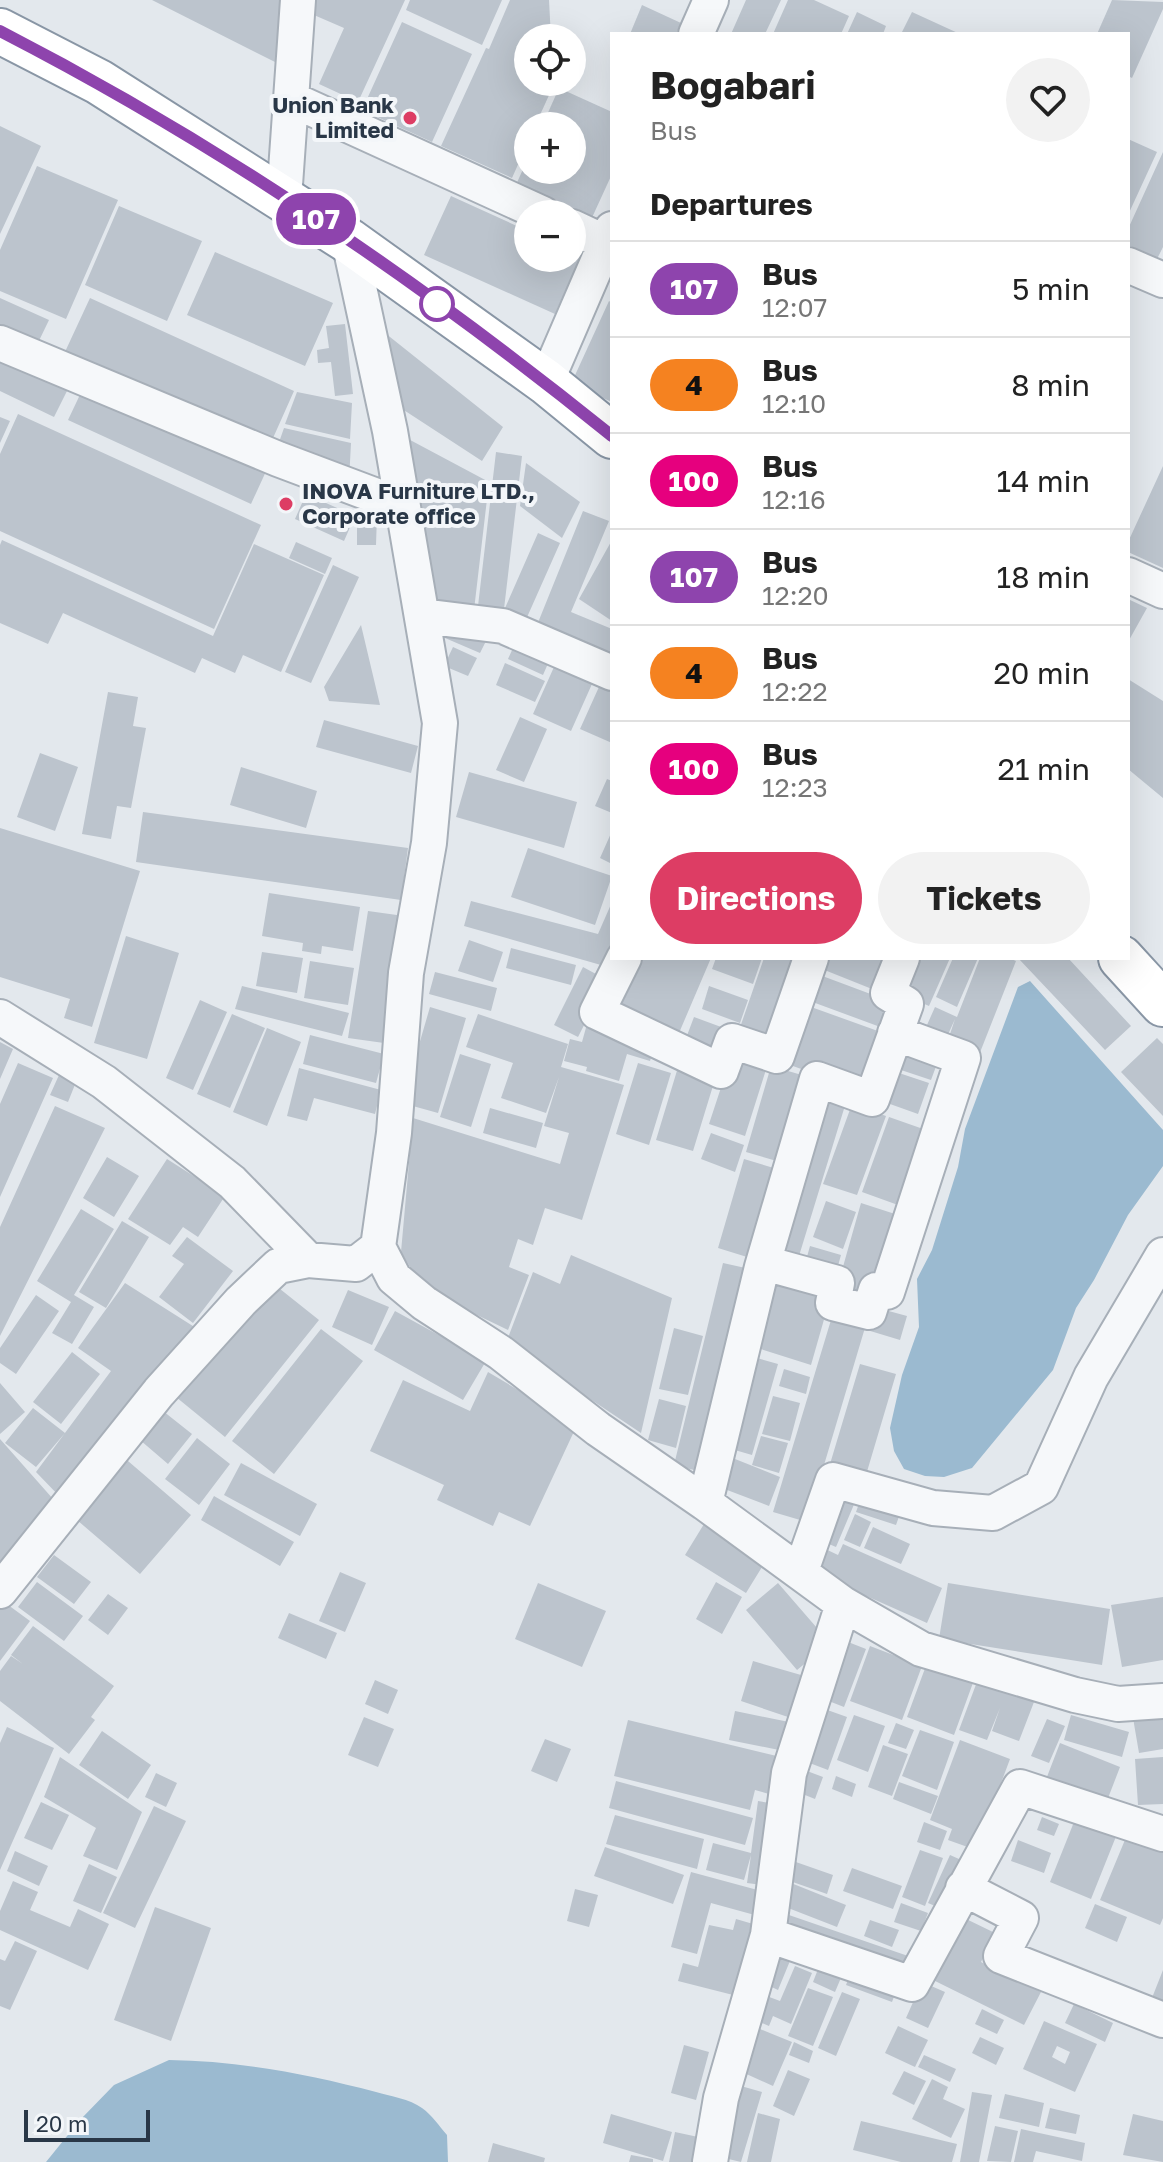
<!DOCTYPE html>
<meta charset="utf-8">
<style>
:root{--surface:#fff;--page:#f2f2f2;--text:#222;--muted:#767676;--line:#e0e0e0;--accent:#dd3d64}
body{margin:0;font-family:"Golos Text",sans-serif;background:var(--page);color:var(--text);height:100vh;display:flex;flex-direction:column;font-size:30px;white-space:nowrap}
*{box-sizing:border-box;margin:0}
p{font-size:26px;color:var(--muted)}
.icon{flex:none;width:44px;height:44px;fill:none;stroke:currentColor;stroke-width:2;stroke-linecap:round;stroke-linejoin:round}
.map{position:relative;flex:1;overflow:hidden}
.panel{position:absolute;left:610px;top:32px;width:520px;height:928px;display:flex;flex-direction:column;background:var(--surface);border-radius:0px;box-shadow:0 8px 32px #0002}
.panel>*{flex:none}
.badge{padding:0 16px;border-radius:26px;font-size:28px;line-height:52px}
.buttons{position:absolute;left:514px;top:24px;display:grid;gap:16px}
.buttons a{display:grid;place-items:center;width:72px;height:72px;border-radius:50%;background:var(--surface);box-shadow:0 8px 32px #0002;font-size:40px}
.scale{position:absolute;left:24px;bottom:20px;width:126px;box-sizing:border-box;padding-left:8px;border:4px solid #293747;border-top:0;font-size:22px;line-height:28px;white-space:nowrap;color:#293747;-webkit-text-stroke:6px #f3f6f9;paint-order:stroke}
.map>.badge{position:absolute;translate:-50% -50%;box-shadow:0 0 0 4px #fff}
h2{padding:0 40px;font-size:30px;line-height:72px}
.round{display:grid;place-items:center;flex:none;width:84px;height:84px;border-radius:42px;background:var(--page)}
.overview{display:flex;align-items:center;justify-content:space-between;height:136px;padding:0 40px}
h1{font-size:38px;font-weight:700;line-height:60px}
.cta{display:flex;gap:16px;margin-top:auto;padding:16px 40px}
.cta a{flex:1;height:92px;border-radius:48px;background:var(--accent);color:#fff;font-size:32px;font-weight:700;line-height:92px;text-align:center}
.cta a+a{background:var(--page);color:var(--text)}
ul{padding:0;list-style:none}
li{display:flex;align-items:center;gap:24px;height:96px;padding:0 40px;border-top:2px solid var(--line)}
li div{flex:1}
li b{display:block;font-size:30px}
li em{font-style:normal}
li .badge{min-width:88px;font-weight:700;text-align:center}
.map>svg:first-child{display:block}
.water{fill:#9bbad0}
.building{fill:#bcc4cd;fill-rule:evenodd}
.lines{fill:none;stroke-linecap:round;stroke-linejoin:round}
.minor-casing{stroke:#a7afb8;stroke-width:38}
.trunk-casing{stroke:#8996a5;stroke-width:48}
.minor{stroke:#f6f8fa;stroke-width:34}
.trunk{stroke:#fff;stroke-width:44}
.line-casing{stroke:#fff;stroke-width:18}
.line{stroke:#8e44ad;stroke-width:12}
.poi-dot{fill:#dd3d64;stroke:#f3f6f9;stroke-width:3}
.stop-dot{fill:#fff;stroke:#8e44ad;stroke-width:4}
.labels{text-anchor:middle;stroke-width:8;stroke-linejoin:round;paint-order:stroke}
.poi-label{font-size:22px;font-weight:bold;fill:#293747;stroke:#f3f6f9;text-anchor:end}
</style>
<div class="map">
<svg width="1163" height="2162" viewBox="0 0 1163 2162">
<rect width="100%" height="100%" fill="#e3e8ed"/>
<!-- water -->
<path class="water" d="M1030,981L1163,1130V1166L1128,1215L1094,1280L1076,1308L1053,1370L972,1468L944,1477L925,1476L904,1469L894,1451L890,1428L902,1375L919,1327L917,1279L932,1250L958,1167L965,1129L1018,987Z
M169,2060C239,2061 308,2074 376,2092C390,2096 410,2099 422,2108C432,2115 439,2126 447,2135L448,2162H46L80,2120L114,2085Z"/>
<!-- building -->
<path class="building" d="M152,0H288L281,65Z
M312,0H405L358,102L319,84L344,28L307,12Z
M410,0H502L482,45L406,10Z
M510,0H549L551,38H528V82H555L535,126H528V142L512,178L441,146L486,48L489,49Z
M746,0H781L765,34H731Z
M788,0H814L849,16L841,34H773Z
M1112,0L1163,2V9L1132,78L1128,76V34H1097Z
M642,5L681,23L676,34H630Z
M857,12L886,26L883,34H847Z
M912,12L960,34H901Z
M402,22L472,54L432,142L362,110Z
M559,88L612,112V174L590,222L515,187L528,158V170H572V126H542Z
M0,126L41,146L0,234Z
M1128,139L1157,152L1128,215Z
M1163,152V247L1157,259L1128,245V229Z
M37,166L118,200L66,319L0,291V250Z
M451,196L528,231V258H572V251L581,255L555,314L424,255Z
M119,206L202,241L167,321L85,285Z
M215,252L333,303L305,366L187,315Z
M0,298L49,320L35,349L0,333Z
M90,298L294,391L269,447L64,354Z
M609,301L612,303V402L571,384Z
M345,324L353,394L335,396L331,362L318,363L317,350L329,348L326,326Z
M385,333L503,427L482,461L393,403Z
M5,351L71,383L54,417L0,391V362Z
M86,382L268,467L251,504L68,420Z
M297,392L352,403L350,439L285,424Z
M18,414L261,525L214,629L0,531V454Z
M0,417L10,421L0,443Z
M284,428L351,443L349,481L277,448Z
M397,433L489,482L474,610L435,604Z
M496,452L522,456L504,609L478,606Z
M526,463L580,502L562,538L520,506Z
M1163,466V568L1128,552V542Z
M306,494L355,516L344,541L295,519Z
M583,511L609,521L571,612L612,629V662L535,630Z
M357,515H377L376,545H357Z
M538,533L560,543L524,624L502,615Z
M2,540L213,636L254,544L324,575L281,672L243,655L235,673L202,658L195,673L63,613L48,644L0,623V545Z
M612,540V621L579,599Z
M296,542L332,558L325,574L289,558Z
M333,565L359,577L311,683L285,672Z
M1128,599L1147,608L1128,642Z
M452,623L487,639L480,653L445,638Z
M361,625L380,705L329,701L324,687Z
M518,637L553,652L543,675L508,659Z
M453,647L477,658L468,676L444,666Z
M558,658L596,675L571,731L533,714Z
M505,663L545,681L535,702L496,685Z
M603,678L612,682V743L580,729Z
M1128,679L1163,701V798L1128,769Z
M108,692L138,697L133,726L146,728L131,808L117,806L111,839L82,834Z
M520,717L547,729L524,782L496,770Z
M324,720L418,746L411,773L316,747Z
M40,753L78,767L55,831L17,817Z
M241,767L317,791L306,828L230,805Z
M469,772L577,802L564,848L456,817Z
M607,779L612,781V813L595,806Z
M143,812L408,848L401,900L136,862Z
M0,828L140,871L92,1027L64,1018L70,999L0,977Z
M612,831V864L600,858Z
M528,848L612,876L595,925L511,897Z
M269,893L360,907L353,951L322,946L321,954L302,951L303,943L262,936Z
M471,901L598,934L612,902V958L615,969L464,926Z
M368,911L404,916L384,1043L348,1038Z
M126,936L179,953L147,1059L94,1043Z
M469,940L503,952L493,982L458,971Z
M511,948L576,965L571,985L506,968Z
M262,952L303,958L297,993L256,986Z
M634,958H711L676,1040L611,1012Z
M716,958H762L753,984L712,969Z
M764,958H806L773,1052L736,1039Z
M826,958H883L872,989L822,969Z
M920,958H950L929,1006L904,995Z
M953,958H978L957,1007L936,997Z
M980,958H1009L1016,961L979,1055L947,1043L955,1019L942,1048L905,1016L927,1025L935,1007L957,1017Z
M1018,958H1068L1131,1026L1105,1050Z
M310,961L354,968L348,1005L304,998Z
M583,967L607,980L578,1037L554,1025Z
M809,971L892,1002L883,1028L799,997Z
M435,972L497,988L491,1011L429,994Z
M242,986L349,1013L342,1036L235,1009Z
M709,986L748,1000L740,1023L702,1009Z
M200,1000L227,1012L193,1090L166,1078Z
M800,1003L889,1035L868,1093L779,1061Z
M430,1007L466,1018L438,1113L402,1103Z
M232,1014L265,1028L230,1108L197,1094Z
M478,1014L568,1044L561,1067L624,1085L582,1220L545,1208L533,1245L518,1239L509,1267L529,1275L508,1330L423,1289L401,1252L413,1118L560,1164L569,1133L544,1126L559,1077L546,1113L501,1098L513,1063L466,1047Z
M694,1017L732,1031L722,1059L683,1046Z
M587,1024L655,1044L650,1061L627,1054L619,1081L586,1071L587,1067L564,1061L570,1039L582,1042Z
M267,1028L301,1042L267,1126L233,1112Z
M310,1035L384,1054L376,1083L303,1064Z
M896,1037L941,1053L931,1080L886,1065Z
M1157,1038L1163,1044V1116L1121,1072Z
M0,1042L13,1049L0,1079Z
M735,1045L770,1057L745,1136L709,1124Z
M460,1054L491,1064L471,1127L440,1117Z
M18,1063L53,1078L0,1197V1104Z
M638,1063L671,1073L649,1145L616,1134Z
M679,1064L716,1076L693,1151L656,1140Z
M771,1066L812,1078L787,1164L746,1152Z
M299,1068L381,1090L375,1114L314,1098L307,1121L287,1116Z
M887,1069L929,1083L918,1114L876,1099Z
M59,1075L76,1082L68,1102L50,1095Z
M819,1091L847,1099L795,1269L767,1260Z
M852,1104L886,1116L857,1195L823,1184Z
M55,1106L105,1128L0,1336V1227Z
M490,1108L543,1123L536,1148L483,1133Z
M889,1117L926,1130L898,1205L862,1192Z
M711,1133L744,1145L735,1172L701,1159Z
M107,1157L139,1176L114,1217L83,1198Z
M167,1159L225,1196L198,1237L183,1227L170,1245L128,1219Z
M744,1159L787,1172L760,1261L718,1248Z
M826,1201L856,1212L843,1249L813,1237Z
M861,1203L895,1214L869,1306L835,1295Z
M81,1209L114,1229L74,1295L94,1307L72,1344L52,1333L71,1302L37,1281Z
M122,1221L149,1237L106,1308L79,1292Z
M187,1237L233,1271L193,1323L159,1297L184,1264L172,1256Z
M810,1246L841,1255L834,1280L803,1271Z
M571,1255L672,1298L641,1433L506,1343L533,1272L560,1284Z
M723,1263L759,1271L710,1474L674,1465Z
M766,1269L833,1288L811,1365L745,1344Z
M270,1281L319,1320L225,1437L176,1397Z
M125,1283L196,1328L62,1499L36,1472L111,1371L78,1348Z
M348,1290L389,1307L372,1345L332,1327Z
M36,1295L59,1311L16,1374L0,1363V1348Z
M874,1307L907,1316L900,1340L867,1330Z
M834,1310L867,1321L807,1522L773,1512Z
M395,1311L486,1361L463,1400L374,1350Z
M674,1328L703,1336L688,1395L659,1389Z
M321,1329L363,1361L274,1474L232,1441Z
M72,1352L100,1374L61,1424L33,1402Z
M746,1355L778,1364L752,1455L721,1446Z
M860,1364L896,1374L866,1475L830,1464Z
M784,1369L810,1377L806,1394L779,1386Z
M488,1372L577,1425L530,1526L499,1512L493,1526L437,1500L444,1485L370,1451L403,1380L470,1411Z
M0,1383L25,1412L0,1434Z
M773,1396L800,1403L790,1441L762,1434Z
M659,1399L686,1406L676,1448L648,1440Z
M33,1408L65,1433L36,1467L5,1443Z
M163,1411L192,1434L168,1464L140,1440Z
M761,1436L788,1443L779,1473L752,1465Z
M197,1438L230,1464L199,1505L165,1479Z
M0,1439L61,1508L0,1577Z
M121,1455L191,1515L140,1574L70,1514Z
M725,1455L780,1477L769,1506L714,1485Z
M241,1463L317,1504L300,1536L224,1495Z
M838,1486L858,1495L836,1547L817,1539Z
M863,1492L903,1505L896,1525L856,1512Z
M214,1496L294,1542L280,1566L201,1520Z
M855,1514L871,1522L860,1547L844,1540Z
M704,1524L765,1562L746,1593L685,1555Z
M873,1527L910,1544L901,1564L864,1548Z
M843,1544L942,1588L927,1623L808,1570L819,1546L838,1555Z
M54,1555L91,1582L74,1604L37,1577Z
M340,1572L366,1583L345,1632L319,1621Z
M37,1582L83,1616L64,1641L18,1607Z
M716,1582L742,1597L722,1634L696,1619Z
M538,1583L606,1611L582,1667L515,1639Z
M778,1583L830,1643L797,1670L746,1610Z
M948,1583L1110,1609L1102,1665L939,1639Z
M108,1594L128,1608L108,1635L88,1620Z
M1163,1597V1660L1122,1667L1111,1605Z
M0,1599L30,1621L0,1661Z
M289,1613L337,1633L326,1659L278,1638Z
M33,1626L114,1686L91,1717L95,1720L69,1754L0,1701V1671L11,1656L23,1664L11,1655Z
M843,1640L866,1649L844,1707L821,1698Z
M870,1646L922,1666L902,1720L850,1701Z
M753,1661L801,1675L788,1717L741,1701Z
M927,1663L974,1680L954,1735L907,1717Z
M978,1679L1034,1702L1019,1741L992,1731L1000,1708L987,1740L959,1730Z
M375,1680L398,1690L388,1714L365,1704Z
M819,1707L847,1717L828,1770L799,1759Z
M735,1711L789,1722L784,1751L729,1740Z
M1163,1713V1749L1139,1753L1133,1718Z
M854,1715L885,1726L868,1772L837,1760Z
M1071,1715L1129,1732L1122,1757L1064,1740Z
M364,1717L394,1729L378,1767L348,1755Z
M1047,1719L1065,1726L1049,1763L1031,1756Z
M628,1720L785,1758L776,1796L755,1790L750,1810L614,1776Z
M896,1723L914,1730L906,1749L888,1743Z
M7,1727L54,1748L0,1870V1743Z
M920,1730L954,1742L937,1790L902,1776Z
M102,1731L151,1765L128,1799L79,1765Z
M545,1739L571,1749L557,1782L531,1771Z
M960,1740L1010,1759L976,1850L948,1840L952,1829L930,1820Z
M1060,1743L1120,1767L1105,1806L1045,1782Z
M883,1745L908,1754L892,1796L868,1787Z
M60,1757L142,1812L117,1870L83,1856L96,1828L44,1797Z
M1163,1757V1804L1138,1805L1135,1759Z
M799,1768L823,1777L815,1799L790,1789Z
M156,1773L177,1783L166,1807L145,1797Z
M836,1776L856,1784L852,1797L832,1789Z
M616,1781L753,1818L745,1845L609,1808Z
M899,1782L938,1796L931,1814L893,1799Z
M758,1801L782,1805L771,1886L747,1883L751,1855L744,1880L706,1870L713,1843L751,1853Z
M41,1802L69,1815L52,1850L24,1838Z
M154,1806L186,1821L135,1928L103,1913Z
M1078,1812L1119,1829L1091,1899L1050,1882Z
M615,1815L704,1839L697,1869L606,1844Z
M1042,1817L1059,1824L1054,1836L1037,1830Z
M924,1822L947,1831L940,1850L917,1842Z
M1127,1835L1163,1850V1918L1160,1925L1100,1900Z
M1018,1840L1051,1853L1044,1873L1011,1861Z
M605,1847L684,1875L673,1904L594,1876Z
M920,1850L943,1858L925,1906L902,1897Z
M15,1851L48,1866L39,1886L7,1871Z
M950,1855L968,1863L947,1911L928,1903Z
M793,1861L833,1875L827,1894L787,1880Z
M89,1864L117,1877L101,1913L73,1901Z
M852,1868L902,1886L893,1909L843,1891Z
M691,1872L769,1893L762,1917L711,1903L697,1954L671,1947Z
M13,1881L38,1892L30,1910L70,1927L78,1909L109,1924L88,1970L0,1930V1911Z
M791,1883L846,1905L837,1927L783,1906Z
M575,1889L598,1895L589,1927L567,1921Z
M901,1903L928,1913L921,1931L894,1922Z
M1095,1904L1127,1917L1117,1942L1085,1928Z
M155,1907L211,1928L171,2041L114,2020Z
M786,1914L911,1957L904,1978L778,1935Z
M960,1916L995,1933L981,1962L1041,1992L1024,2025L929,1978Z
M736,1919L760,1926L741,1997L678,1981L683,1963L698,1967L709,1925L733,1930Z
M870,1920L899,1930L892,1947L864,1936Z
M15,1941L37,1951L10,2010L0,2006V1959L5,1961Z
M775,1949L792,1956L778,1990L761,1982Z
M820,1964L843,1973L835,1992L813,1982Z
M795,1966L812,1973L791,2024L773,2016L769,2026L750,2018L759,1993L780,2001Z
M852,1969L898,1986L892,2002L846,1985Z
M1163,1970V2014L1148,2008Z
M922,1982L945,1992L928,2028L906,2018Z
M808,1988L833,1997L813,2046L788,2036Z
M842,1992L860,1999L836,2056L818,2048Z
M1074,2004L1113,2023L1105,2042L1065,2023Z
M982,2009L1004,2020L997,2034L975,2024Z
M1044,2021L1097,2044L1075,2092L1023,2069ZM1057,2046L1070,2052L1065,2064L1052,2057Z
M898,2026L928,2040L915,2067L885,2053Z
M760,2029L792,2042L773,2086L742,2072Z
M980,2037L1004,2048L996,2065L972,2053Z
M794,2042L813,2051L809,2063L789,2055Z
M684,2045L709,2052L696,2100L671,2093Z
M924,2055L956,2069L950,2082L918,2067Z
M788,2070L810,2079L794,2116L773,2106Z
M904,2071L926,2081L914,2105L892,2094Z
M932,2079L948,2087L943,2099L965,2109L951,2138L912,2119Z
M734,2084L762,2092L741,2162L712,2155Z
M972,2092L992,2095L979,2162H960Z
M1005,2094L1044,2103L1039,2127L999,2118Z
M1050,2108L1080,2115L1076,2134L1045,2128Z
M758,2113L780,2119L771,2162H747Z
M611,2114L672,2132L663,2161L603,2143Z
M1133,2114L1163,2121V2162L1123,2155Z
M861,2121L957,2144L952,2162H901L853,2150Z
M995,2126L1018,2131L1011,2162L987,2161Z
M1021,2129L1085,2143L1082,2161L1036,2151L1033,2162H1014Z
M675,2132L712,2140L707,2162H669Z
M493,2143L545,2158L544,2162H488Z
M631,2155L653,2159V2162H629Z"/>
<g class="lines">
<!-- minor casing -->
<g class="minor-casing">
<path id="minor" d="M696,34L711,0
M291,99L543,214
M284,199L298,0
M572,227L606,243
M349,241L390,431L440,723L429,843L406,973L394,1133L378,1247L394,1278L424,1303L501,1353L598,1429L705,1503L843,1604L921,1649L1075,1695L1118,1704L1163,1701
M1128,265L1163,280
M0,343L278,459L403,506
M546,382L612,229
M1128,575L1163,591
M422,616L503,626L612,673
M624,958L597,1012L721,1071L732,1041L777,1056L811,958
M0,1017L104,1082L232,1182L308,1260
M764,1263L837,1283L833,1303L869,1312L876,1290L887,1292L963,1058L895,1033
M705,1503L762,1267L817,1079L872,1099L906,1004L888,993L902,958
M801,1571L833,1480L933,1508L993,1513L1041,1487L1091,1377L1163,1255
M0,1591L159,1392L241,1301L278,1266L308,1260L356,1264L378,1247
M963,1888L1021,1918L1001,1956L1163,2020
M768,1935L912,1984L1020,1787L1163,1834
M710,2162L721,2098L768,1935L789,1773L843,1604"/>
</g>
<!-- trunk casing -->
<g class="trunk-casing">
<path id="trunk" d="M0,31L99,82L349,241L546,382L612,436
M1121,958L1163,1004"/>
</g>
<!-- minor -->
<use href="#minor" class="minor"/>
<!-- trunk -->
<use href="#trunk" class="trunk"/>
</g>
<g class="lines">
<!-- line casing -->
<g class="line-casing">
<path id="line" d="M0,31C216,142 423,283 612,436"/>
</g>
<!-- line -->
<use href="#line" class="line"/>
</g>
<!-- markers -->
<g class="poi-dot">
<circle cx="410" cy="118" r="8"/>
<circle cx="286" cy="504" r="8"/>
</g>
<circle class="stop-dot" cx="437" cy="304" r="16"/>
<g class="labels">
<!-- poi labels -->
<g class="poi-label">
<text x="394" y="113">Union Bank<tspan x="394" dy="25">Limited</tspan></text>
<text x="302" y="499" text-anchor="start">INOVA Furniture LTD.,<tspan x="302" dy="25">Corporate office</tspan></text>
</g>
</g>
</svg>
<div class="buttons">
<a><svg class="icon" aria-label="locate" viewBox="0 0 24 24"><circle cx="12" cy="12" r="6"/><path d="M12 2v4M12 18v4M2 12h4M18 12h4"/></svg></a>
<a>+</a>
<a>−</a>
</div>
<div class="scale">20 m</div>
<b class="badge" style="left:316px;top:219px;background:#8e44ad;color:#fff">107</b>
<section class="panel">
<div class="overview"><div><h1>Bogabari</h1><p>Bus</p></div><a class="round"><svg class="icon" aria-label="heart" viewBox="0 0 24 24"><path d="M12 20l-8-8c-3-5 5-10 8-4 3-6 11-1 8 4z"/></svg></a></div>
<h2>Departures</h2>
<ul>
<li><span class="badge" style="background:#8e44ad;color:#fff">107</span><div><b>Bus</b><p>12:07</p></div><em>5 min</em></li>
<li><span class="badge" style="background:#f58220;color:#111">4</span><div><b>Bus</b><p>12:10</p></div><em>8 min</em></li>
<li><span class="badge" style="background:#e6007e;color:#fff">100</span><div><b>Bus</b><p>12:16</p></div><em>14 min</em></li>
<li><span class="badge" style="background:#8e44ad;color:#fff">107</span><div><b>Bus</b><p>12:20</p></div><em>18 min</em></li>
<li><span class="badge" style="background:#f58220;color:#111">4</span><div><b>Bus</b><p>12:22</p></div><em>20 min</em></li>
<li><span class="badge" style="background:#e6007e;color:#fff">100</span><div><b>Bus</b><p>12:23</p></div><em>21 min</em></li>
</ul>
<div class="cta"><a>Directions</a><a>Tickets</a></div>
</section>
</div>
